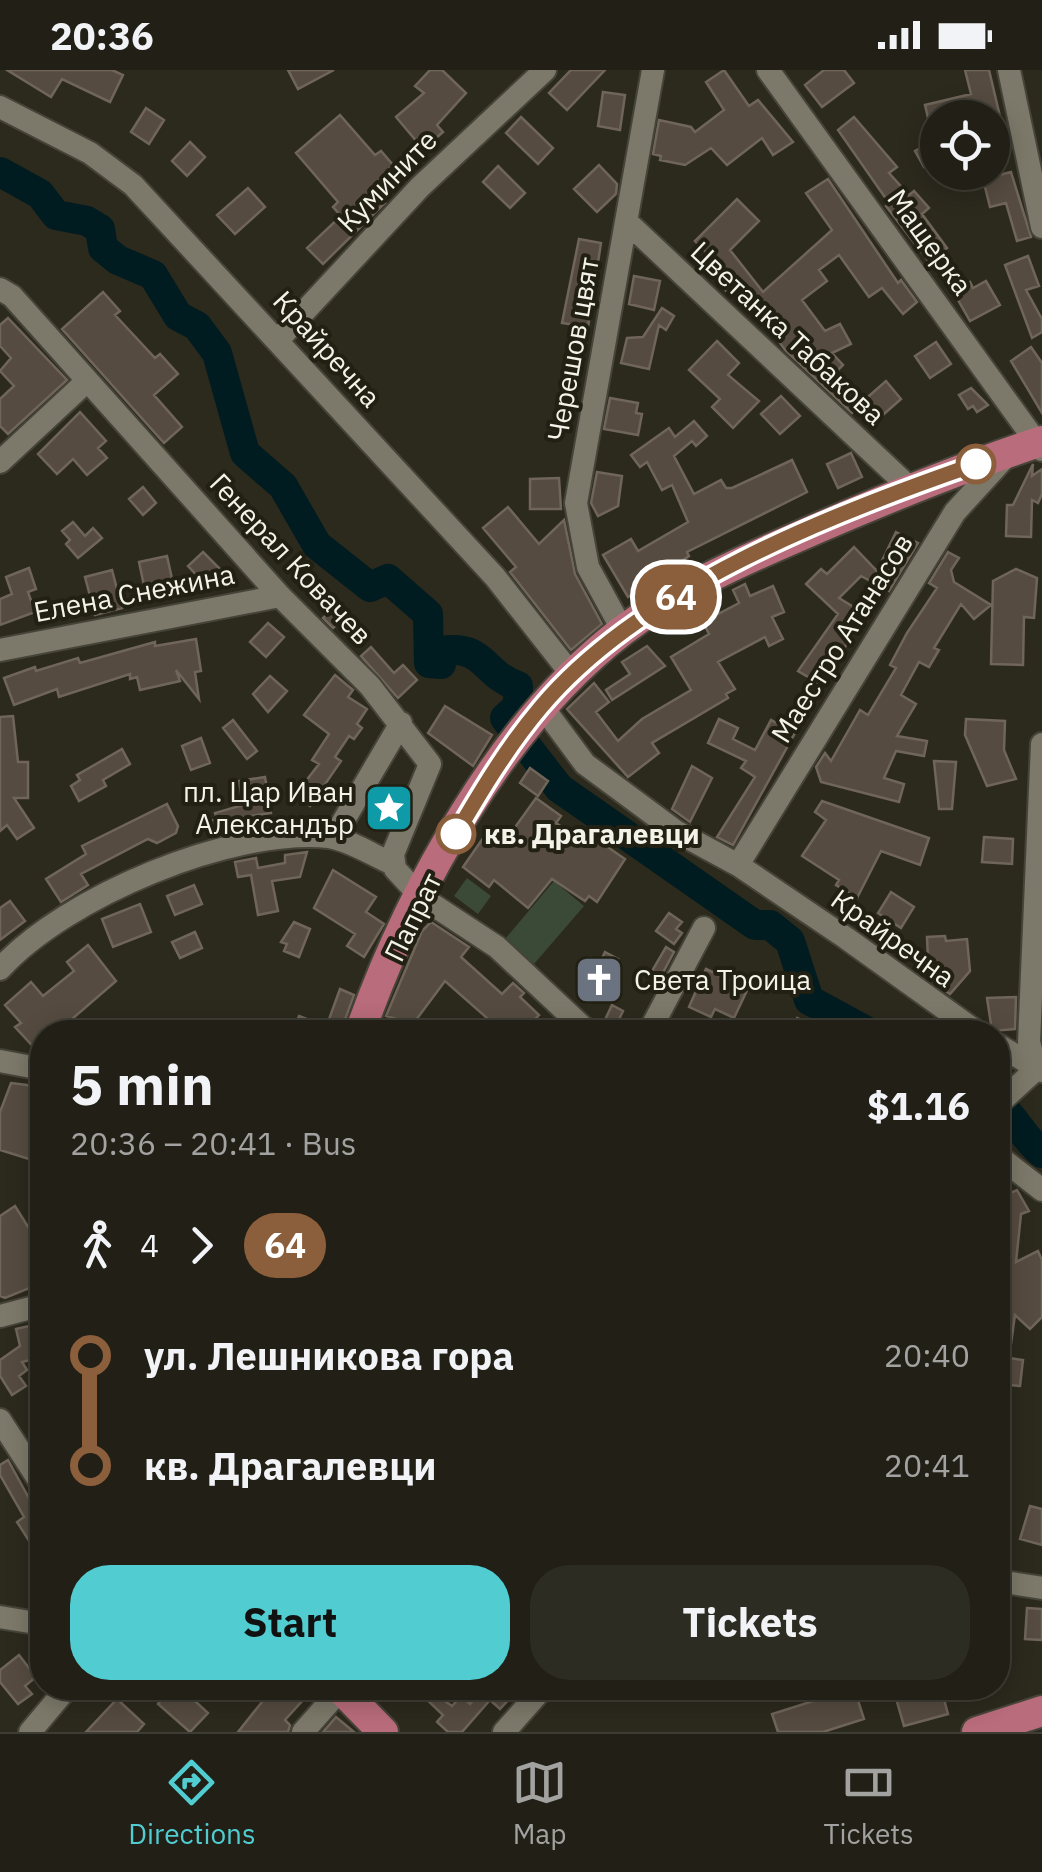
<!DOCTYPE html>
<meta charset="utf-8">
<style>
:root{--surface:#211f16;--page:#2d2c23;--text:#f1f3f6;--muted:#a2a2a1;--line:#3e3d35;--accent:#51ccd1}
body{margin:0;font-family:"IBM Plex Sans",sans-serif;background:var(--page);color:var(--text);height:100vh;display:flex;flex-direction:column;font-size:38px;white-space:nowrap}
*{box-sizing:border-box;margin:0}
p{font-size:32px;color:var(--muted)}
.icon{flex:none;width:55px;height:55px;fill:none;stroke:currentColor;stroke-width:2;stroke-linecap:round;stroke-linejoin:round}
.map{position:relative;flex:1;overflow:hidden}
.drawer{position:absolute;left:30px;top:950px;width:980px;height:680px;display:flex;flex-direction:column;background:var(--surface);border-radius:40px;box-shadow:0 5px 25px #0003,0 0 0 2px var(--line)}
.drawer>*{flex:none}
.badge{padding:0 20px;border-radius:32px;font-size:35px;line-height:65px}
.controls{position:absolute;left:920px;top:30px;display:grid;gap:20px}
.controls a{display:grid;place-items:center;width:90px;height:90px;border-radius:50%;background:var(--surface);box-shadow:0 5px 25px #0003,0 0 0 2px var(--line);font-size:50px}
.map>.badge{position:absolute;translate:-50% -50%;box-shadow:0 0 0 5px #fff}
.legs{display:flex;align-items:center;gap:15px;height:110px;padding:0 40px;font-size:32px}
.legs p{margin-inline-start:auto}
.overview{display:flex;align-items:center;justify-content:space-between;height:170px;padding:0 40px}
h1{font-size:55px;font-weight:800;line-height:75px}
.action{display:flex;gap:20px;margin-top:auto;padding:20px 40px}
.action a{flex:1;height:115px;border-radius:40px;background:var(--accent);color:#111;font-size:40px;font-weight:800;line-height:115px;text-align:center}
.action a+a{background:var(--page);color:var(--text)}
ul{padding:0 40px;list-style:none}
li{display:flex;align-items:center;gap:35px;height:110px;font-size:38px}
li i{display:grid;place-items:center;width:15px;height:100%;margin:0 12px;background:currentColor}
li i::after{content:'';width:25px;height:25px;margin:-12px;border:8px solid;border-radius:50%;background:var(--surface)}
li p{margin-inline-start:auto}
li:first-child i{background:linear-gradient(#0000 50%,currentColor 0)}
li:last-child i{background:linear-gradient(currentColor 50%,#0000 0)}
.status{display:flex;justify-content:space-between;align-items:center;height:70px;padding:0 50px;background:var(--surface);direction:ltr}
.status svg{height:28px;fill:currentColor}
.menu{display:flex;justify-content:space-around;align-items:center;height:140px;border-top:2px solid var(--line);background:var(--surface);font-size:28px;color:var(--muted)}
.menu a{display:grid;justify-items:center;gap:5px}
.menu .current{color:var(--accent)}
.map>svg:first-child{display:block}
.green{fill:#3b4a36}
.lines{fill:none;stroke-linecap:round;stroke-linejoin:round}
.river{stroke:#001c20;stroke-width:30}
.building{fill:#554b40;stroke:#6f6559;stroke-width:2.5}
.minor-casing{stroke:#464439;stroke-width:26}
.major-casing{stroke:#464439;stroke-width:34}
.minor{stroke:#7c796a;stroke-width:22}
.major{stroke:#b96c7b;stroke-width:30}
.line-1-casing{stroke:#fff;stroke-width:22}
.line-1{stroke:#8b5e3c;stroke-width:15}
.stop-1-dot{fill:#fff;stroke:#8b5e3c;stroke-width:5}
.labels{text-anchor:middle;stroke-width:8;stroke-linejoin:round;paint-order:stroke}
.street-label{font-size:28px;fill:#f4f3ea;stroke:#222013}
.poi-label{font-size:28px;fill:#f4f3ea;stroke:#222013;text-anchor:end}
.stop-label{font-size:28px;font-weight:bold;fill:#f4f3ea;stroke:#222013;text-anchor:start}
</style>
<div class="status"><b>20:36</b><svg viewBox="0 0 49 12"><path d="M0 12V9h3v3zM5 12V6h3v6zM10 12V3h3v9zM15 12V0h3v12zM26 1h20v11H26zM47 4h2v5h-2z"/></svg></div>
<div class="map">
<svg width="1042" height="1662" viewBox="0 0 1042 1662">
<rect width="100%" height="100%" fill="#2c291d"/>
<!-- green -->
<path class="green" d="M467,808L491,826L478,844L454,826Z
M554,811L584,836L534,894L505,869Z"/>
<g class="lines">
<!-- river -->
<path class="river" d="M0,102L40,124L56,145L87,151L100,159L103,178L118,190L153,205L178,246L197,256L217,283L245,383L283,416L317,475L370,517L388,509L428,544L429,593L441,594L442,581C485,574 483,605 518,616V636L505,648L559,718L755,855H770L790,871L809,930L868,962
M998,1035C1016,1047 1022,1067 1042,1083"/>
</g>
<!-- building -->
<path class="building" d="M7,0H112L123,5L110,32L62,9L51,27Z
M288,0H334L298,19Z
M430,0H442L466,23L437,55L443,62L423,79L396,47L424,23L415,16Z
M571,0H605L567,40L549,23Z
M724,0L749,36L758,30L793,72L773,85L762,68L727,95L711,78L685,95L660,90L661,86L653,84L659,50L691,57L695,62L724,40L706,12Z
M824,0H844L854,13L822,37L805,15Z
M965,0H989L1007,76L992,79V48H928L925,35L971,24Z
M603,22L625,25L620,60L598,56Z
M146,38L164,50L149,74L131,62Z
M340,45L375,85L381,81L400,103L376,123L385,133L323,194L307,178L341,146L333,137L338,132L296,83Z
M521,47L553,78L538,94L506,63Z
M854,47L897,97L889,103L909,125L914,121L929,138L922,144L947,178L929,192L886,136L889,133L838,60Z
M934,71L938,89L924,97L915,81Z
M190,72L205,87L187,106L172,91Z
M599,95L617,114L616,124L597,142L574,119Z
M498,96L525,123L510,138L483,112Z
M1011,102L1031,167L1017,171L1006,133L990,137L983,109Z
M828,109L898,213L901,210L917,232L903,244L882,218L869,227L839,185L819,200L827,211L802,230L825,261L840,254L851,274L832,283L843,295L832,306L861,334L852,343L785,280L742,221L730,226L717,209L725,202L695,171L737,129L759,151L730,180L763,222L832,160L806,123Z
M248,118L265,137L235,164L217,145Z
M579,169L601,173L588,257L562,253Z
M1028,186L1039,216L1026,220L1042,249V262L1032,268L1005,195Z
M634,206L660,211L654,240L629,234Z
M986,211L1000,235L970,251L953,221L970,212L973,218Z
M103,222L120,241L115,245L155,288L160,284L178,304L154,325L182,357L164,373L62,259Z
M662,238L674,246L666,260L659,255L649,299L621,293L627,268L643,267Z
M8,248L67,310L8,364L0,356V329L14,316L0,301L11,288L0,276V255Z
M717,271L739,293L728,305L759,331L733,358L712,337L720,329L689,300Z
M936,272L951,294L930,308L915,286Z
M1031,277L1042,293V343L1011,291Z
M886,311L901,329L876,351L861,333Z
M971,318L988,335L977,342L973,336L968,339L959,325Z
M781,326L800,346L780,364L761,344Z
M610,328L638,333L636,343L642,344L638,365L604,359Z
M80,342L106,371L98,378L107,388L87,405L73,389L57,404L38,384Z
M694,351L707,366L696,376L692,371L674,386L694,424L721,410L726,418H732L792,390L807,422L687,482L689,486L628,527L603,485L631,469L638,481L688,452L672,415L662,420L647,392L640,397L631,385L669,358L675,367Z
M851,383L862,407L838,418L827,394Z
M1033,394L1032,406L1042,399V424L1038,433L1032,430L1031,467L1006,466L1007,435H1013Z
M597,402L622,406L618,436L598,446L591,433Z
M559,408L561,439H530V409Z
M143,417L156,433L143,445L129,429Z
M508,437L539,474L564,450L575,504L602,554L571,580L510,502L516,497L483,458Z
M73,452L85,466L93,458L102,468L78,488L66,474L70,470L62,461Z
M896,462L918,473L889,521L861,506L839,528L865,544L822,615L798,601L838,544L806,514L821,499L827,504L854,477L877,501Z
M203,482L223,502L208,517L188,496Z
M948,482L959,488L951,500L954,512L991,535L974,549L961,534L934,578L939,580L929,597L919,592L901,625L916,634L897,666L927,671L924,686L896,681L884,708L904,714L899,732L821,712L816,697L825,683L831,691L860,640L868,645L896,598L890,595L907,563L937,518L929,513Z
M167,486L176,527L147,530L139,492Z
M29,498L36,519L28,522L35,542L0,555V529L12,524L6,507Z
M1016,499L1037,508L1034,548L1024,547L1023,595L991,594L993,511Z
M112,500L122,538L95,545L85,507Z
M745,514L750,526L773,516L784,542L772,547L783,569L769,576L765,567L718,592L735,619L726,624L728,628L652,673L659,683L628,707L567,639L594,613L609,632L596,642L618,671L642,649L691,620L671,587L709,564L703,552L739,533L733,520Z
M334,537L344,548L333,558L323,548Z
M268,553L284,567L266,587L250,572Z
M196,569L201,601L195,602L199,629L176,600L180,611L140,620L137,607L130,609V604L59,627L57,619L14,635L4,608L35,597L36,601L78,588L80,593L155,572V576Z
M647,576L665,596L612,630L606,620L630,604L622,592Z
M371,577L394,603L403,595L417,610L398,628L361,586Z
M335,605L353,620L348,627L367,639L357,654L362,658L354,669L349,666L335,687L341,691L310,736L295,725L319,694L312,690L329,664L304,645Z
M270,606L287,621L268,642L253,624Z
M445,636L492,665L473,696L428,663Z
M13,646L18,692H28V728H14L34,758L17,769L7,755L0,761V647Z
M719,649L738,658L733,669L755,680L771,650L795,663L733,775L717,767L755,707L741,698L746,691L708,673Z
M966,649L1005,651L1004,680L1016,709L987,716L965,665Z
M233,650L257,681L247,689L223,658Z
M201,668L210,693L191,700L182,676Z
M122,679L130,694L103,710L106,716L79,731L71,716L80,710L77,705Z
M934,691L956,692L952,739H939Z
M692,696L712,708L690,752L672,739Z
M530,698L548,711L538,726L520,713Z
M265,707L271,743L237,748L240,758L213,765L209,751L217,749L215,743L243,735L239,711Z
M536,728L561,746L556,753L581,770L586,762L625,789L597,832L589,826L585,831L552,809L528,838L494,810L489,817L463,797L490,758L506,770Z
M822,731L929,768L920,795L881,781L857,828L836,815L839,810L802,786L826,750L815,742Z
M167,734L178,756L176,763L157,773L148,769L81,804L88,815L61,832L46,809L86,784L82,776Z
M984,767L1013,769L1012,794L982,792Z
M307,782L300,807L272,811L278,841L258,845L251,805L238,807L235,792L256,788L258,798L285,793V785Z
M333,800L376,827L366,842L384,854L364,887L347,876L355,864L314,838Z
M194,815L202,834L175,845L167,826Z
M891,822L914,837L901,858L878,843Z
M10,831L25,851L0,870V838Z
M140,834L151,862L113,877L102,849Z
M669,843L682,852L676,859L682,863L674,874L656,861Z
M294,852L310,859L299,887L284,881L287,874L281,872Z
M431,852L469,877L461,887L502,924L513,913L524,923L520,927L539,945L523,962H473L487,948L445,911L413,954L386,946L422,861Z
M195,862L202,878L180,888L172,872Z
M945,866L946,871L967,869L970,901L950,924L929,909L927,867Z
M88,875L116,911L57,962H42V984L39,983L15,957L21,953L5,935L31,912L43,926L74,901L67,892Z
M666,877L674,882L658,912L649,906Z
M605,882L618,889L613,898L620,902L607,931L589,932L577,917L591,888L600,892Z
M706,899L734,912L737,906L751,912L734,948L715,939L711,947L689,937Z
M340,919L354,925L342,958L328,952Z
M1016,927L1015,959L992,961L987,928Z
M612,935L623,941L613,962L602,956Z
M299,946L339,961L338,962H292Z
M797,948L829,962H790Z
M11,1013L27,1015L42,1026V1093L0,1080V1042Z
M1017,1120L1029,1141L1021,1144L1016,1192L1038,1181L1042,1190V1247L1030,1259L1015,1245L1009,1288L1023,1290L1020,1316L998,1314V1128Z
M15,1136L42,1179V1213L5,1228L0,1226V1146Z
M42,1253V1287L22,1292L27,1300L19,1306L26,1316L12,1325L0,1306V1290L20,1276L16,1259Z
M8,1390L42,1452V1491L17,1452L24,1447L0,1405V1395Z
M1030,1436L1042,1439V1475L1020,1469Z
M1027,1538L1042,1539V1570L1025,1569Z
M19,1585L36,1607L25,1616L32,1624L18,1634L0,1612V1600Z
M173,1618H181L208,1643L190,1662L158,1634Z
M273,1618H314L285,1650L290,1655L288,1662H238Z
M427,1618L452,1636L461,1626L470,1634L481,1622L476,1618H501L511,1627L500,1639L490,1630L462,1662H448L437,1652L443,1645L421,1624Z
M854,1618L864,1649L823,1662H778L772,1644Z
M893,1618H941L948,1644L904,1656Z
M117,1629L144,1654L137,1662H86Z
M336,1647L354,1662H323Z"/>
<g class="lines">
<!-- minor casing -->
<g class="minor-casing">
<path id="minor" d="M768,0L1042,380
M1009,0L1042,157
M0,37L90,83L133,115L495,507L572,605
M627,152L909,417
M0,219L12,226L280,526L370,616L430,694L393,784L395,799L421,827L497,877L588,962
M278,270L420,117L545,0
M0,392L87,311
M623,561L588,497L576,433L653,0
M0,580L280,526
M542,636L585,694L677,762L738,795L846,868L977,962
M334,767L401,653
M738,795L955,442L1008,384
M0,899C65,827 232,757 329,767C350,770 374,786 393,794
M649,962L704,858
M998,975L1042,1001
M0,991L42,999
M1036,998L1029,972L1042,674
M998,1034L1042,994
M998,1086L1042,1120
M0,1246L42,1235
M0,1350L42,1415
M998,1511L1042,1518
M0,1547L42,1554
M30,1662L67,1618
M303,1662L341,1619
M504,1662L543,1618"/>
</g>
<!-- major casing -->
<g class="major-casing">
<path id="major" d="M360,962C410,821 502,653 622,561C675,521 735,494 795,468C877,432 958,399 1042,371
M340,1618L383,1662
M977,1662L1042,1641"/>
</g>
<!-- minor -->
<use href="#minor" class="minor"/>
<!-- major -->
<use href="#major" class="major"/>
</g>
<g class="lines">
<!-- line-1 casing -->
<g class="line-1-casing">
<path id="line-1" d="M456,764C481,721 508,676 541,637C641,518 831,444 976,394"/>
</g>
<!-- line-1 -->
<use href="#line-1" class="line-1"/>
</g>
<!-- icons -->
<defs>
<g id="sight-square" transform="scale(2.5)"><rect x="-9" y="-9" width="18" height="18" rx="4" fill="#0f9aa8" stroke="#222013"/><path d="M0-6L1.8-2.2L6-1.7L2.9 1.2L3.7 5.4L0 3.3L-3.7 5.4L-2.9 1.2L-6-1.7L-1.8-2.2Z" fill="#fff"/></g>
<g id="church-square" transform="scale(2.5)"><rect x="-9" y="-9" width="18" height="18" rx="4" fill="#6b7280" stroke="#222013"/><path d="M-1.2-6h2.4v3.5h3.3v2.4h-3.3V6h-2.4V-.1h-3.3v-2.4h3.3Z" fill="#fff"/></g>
</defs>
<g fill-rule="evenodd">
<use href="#sight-square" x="389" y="738"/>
<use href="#church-square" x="599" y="910"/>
</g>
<!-- markers -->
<g class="stop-1-dot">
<circle cx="976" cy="394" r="18"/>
<circle cx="456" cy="764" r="18"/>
</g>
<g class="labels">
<!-- street labels -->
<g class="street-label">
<text transform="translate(387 111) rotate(-46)" y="10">Кумините</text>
<text transform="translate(930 172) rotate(54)" y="10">Мащерка</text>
<text transform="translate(788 263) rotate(43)" y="10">Цветанка Табакова</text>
<text transform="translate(327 279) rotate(48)" y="10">Крайречна</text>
<text transform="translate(573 279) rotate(-80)" y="10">Черешов цвят</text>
<text transform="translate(291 489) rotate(47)" y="10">Генерал Ковачев</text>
<text transform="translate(134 523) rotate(-11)" y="10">Елена Снежина</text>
<text transform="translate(842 568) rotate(-58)" y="10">Маестро Атанасов</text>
<text transform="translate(413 847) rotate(-64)" y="10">Папрат</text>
<text transform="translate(893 868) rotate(36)" y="10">Крайречна</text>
</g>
<!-- poi labels -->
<g class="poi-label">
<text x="354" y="732">пл. Цар Иван<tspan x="354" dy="32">Александър</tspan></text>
<text x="634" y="920" text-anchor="start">Света Троица</text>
</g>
<!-- stop labels -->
<g class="stop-label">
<text x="484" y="774">кв. Драгалевци</text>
</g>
</g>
</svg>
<div class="controls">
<a><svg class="icon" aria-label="locate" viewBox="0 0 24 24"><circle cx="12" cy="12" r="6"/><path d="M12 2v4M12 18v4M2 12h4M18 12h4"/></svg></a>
</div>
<b class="badge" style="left:676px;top:527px;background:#8b5e3c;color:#fff">64</b>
<section class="drawer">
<div class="overview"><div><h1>5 min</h1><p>20:36 – 20:41 · Bus</p></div><b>$1.16</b></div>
<div class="legs"><svg class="icon" aria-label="walk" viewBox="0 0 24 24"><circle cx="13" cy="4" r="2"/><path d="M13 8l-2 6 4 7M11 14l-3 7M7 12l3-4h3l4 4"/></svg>4<svg class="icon" aria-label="forward" viewBox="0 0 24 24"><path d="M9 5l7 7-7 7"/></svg><b class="badge" style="background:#8b5e3c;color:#fff">64</b></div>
<ul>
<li><i style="color:#8b5e3c"></i><b>ул. Лешникова гора</b><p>20:40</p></li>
<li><i style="color:#8b5e3c"></i><b>кв. Драгалевци</b><p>20:41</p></li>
</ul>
<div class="action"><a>Start</a><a>Tickets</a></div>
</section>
</div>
<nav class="menu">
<a class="current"><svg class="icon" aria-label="directions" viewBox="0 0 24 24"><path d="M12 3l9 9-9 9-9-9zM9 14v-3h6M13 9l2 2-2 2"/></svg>Directions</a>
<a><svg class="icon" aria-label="map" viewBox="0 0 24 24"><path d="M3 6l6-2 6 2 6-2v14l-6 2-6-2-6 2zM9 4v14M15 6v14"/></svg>Map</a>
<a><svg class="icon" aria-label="tickets" viewBox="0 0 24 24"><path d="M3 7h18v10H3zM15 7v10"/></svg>Tickets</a>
</nav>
